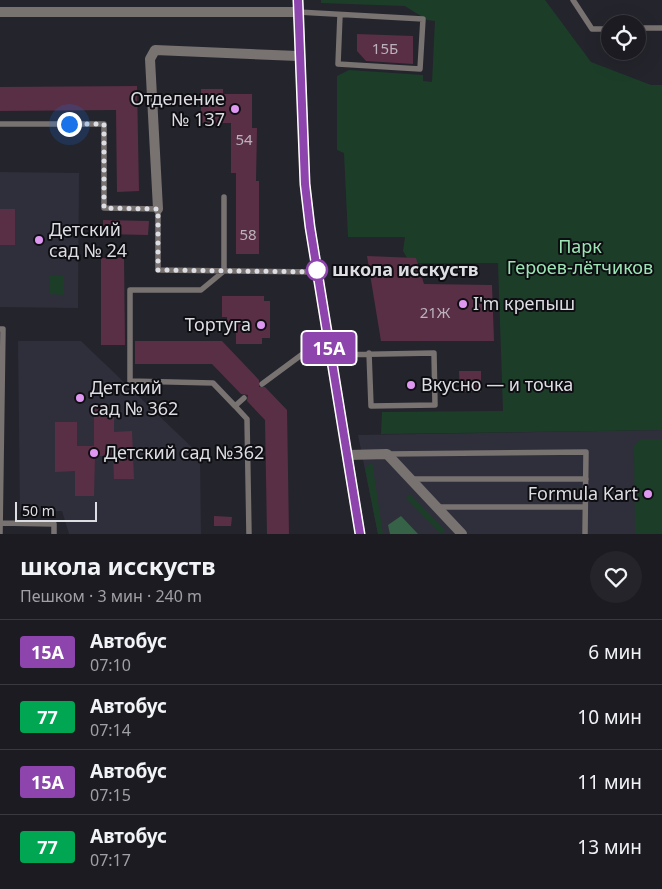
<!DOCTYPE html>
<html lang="ru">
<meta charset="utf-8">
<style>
:root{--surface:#1b1b21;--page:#24242a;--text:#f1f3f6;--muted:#a0a1a5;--line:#39393f}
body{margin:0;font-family:"Noto Sans",sans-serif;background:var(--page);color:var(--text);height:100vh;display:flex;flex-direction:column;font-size:19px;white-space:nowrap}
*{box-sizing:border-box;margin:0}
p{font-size:16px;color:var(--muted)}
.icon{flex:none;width:28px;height:28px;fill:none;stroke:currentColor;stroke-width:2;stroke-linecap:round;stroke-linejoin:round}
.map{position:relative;height:534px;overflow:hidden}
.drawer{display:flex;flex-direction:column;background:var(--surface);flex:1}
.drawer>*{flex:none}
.badge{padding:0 10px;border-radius:4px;font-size:18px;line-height:32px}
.buttons{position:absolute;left:601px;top:15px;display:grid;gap:10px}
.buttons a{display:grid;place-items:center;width:45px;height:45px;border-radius:50%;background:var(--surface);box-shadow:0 5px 20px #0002,0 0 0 1px var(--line);font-size:25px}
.scale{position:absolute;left:15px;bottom:12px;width:82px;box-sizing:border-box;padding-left:5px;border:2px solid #dddee3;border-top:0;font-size:14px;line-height:18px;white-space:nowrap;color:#dddee3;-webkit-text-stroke:4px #0e0e12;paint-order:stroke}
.you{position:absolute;width:25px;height:25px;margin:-12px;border:4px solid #fff;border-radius:50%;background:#1a73e8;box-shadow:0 0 0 8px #1a73e833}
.map>.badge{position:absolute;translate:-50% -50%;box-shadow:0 0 0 2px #fff}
.round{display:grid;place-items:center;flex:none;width:52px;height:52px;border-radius:26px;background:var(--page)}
.head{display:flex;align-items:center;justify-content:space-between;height:85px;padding:0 20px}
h1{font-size:24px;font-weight:700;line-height:38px}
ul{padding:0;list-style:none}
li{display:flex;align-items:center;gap:15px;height:65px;padding:0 20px;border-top:1px solid var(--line)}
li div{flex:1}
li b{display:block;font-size:19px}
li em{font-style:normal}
li .badge{min-width:55px;font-weight:700;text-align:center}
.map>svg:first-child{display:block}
.built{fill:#2f2f3b}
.green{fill:#1c3e29}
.forest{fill:#366347}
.building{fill:#592f45}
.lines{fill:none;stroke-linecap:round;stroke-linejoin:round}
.lane{stroke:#787271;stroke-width:5.5}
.street{stroke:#787271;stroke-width:10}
.secondary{stroke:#a79f9d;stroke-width:10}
.line-casing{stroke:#fff;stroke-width:11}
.line{stroke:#8e44ad;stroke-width:8}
.walk{stroke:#dddee3;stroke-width:5;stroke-dasharray:0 9}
.poi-dot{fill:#df98f2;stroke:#0e0e12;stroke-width:2}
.stop-dot{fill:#fff;stroke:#8e44ad;stroke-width:2.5}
.labels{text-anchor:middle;stroke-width:4;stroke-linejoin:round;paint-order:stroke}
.number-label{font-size:15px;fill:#bcb2bc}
.poi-label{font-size:18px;fill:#dddee3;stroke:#0e0e12;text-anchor:start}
.park-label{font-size:18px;fill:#9ce5b5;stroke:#0e0e12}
.stop-label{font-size:18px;font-weight:bold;fill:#dddee3;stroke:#0e0e12;text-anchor:start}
</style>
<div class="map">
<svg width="662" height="534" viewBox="0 0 662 534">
<rect width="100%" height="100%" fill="#24242c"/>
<!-- built -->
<path class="built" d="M0,172L79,173L78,308L0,307Z
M18,341H81L200,455L201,534H69L62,511L20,512Z
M662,430V534H378L358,435Z"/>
<!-- green -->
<path class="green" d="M321,0H545L591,62L651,85H662V430L381,434L382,412L503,411L498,263H410L403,251L405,237H348L344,153L337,150V76L349,70L423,75V81L432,82L435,21L427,20L405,6L321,3Z
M50,276H64V295L50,294Z
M640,439H662V534H635L634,446Z
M372,462L383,534H378L365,468Z
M410,494L445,530L441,534L406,498Z"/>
<!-- forest -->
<path class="forest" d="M401,516L418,534H390L388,525Z"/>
<!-- building -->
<path class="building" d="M357,34L413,36V64L366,61L357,51Z
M137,86L139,191L117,192L116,110L0,111V87Z
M201,89H223V94H252V128H257L256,181H259V254H236V173H231V123H201Z
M0,209H15V245H0Z
M103,220L149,221L148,235L103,234Z
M367,256L416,258L424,284L492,285L494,341H381Z
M101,258H124L125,345H101Z
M222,296H264V301H270V338H262V344H236V327H227V317H222Z
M135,341H222L259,380V387H265L287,410L289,534H267L265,420L247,401L248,395L241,394L212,364H135Z
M459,371H481V392H460Z
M94,406H114V432L132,431L134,479H114L113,456H95L94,496H75V471L55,472V422H77V446H94Z
M214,516L232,517L231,526H214Z"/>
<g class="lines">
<!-- lane -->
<path class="lane" d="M573,0L592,29H610
M298,12L423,19L420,69L338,64L340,15
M638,28H662
M0,124H104V208L158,209V270L317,272
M224,197V271L201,290H130V381L213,383L235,406
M0,329H3L0,534
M331,355L434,353L435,405L371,406L369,353
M262,384L327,336
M244,398L235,406L247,419L249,534
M388,454L586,452L585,534
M411,479H586
M437,507H585
M0,523L54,524V534"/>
<!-- street -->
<path class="street" d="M0,12H298
M158,209L150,59L155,50L298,56
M348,455L387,454L462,534"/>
<!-- secondary -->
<path class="secondary" d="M298,0L305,184L310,227L360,534"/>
</g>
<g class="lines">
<!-- line casing -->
<g class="line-casing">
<path id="line" d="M298,0L305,184L310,227L360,534"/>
</g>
<!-- line -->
<use href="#line" class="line"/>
<!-- walk -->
<path class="walk" d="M69,124H104V208L158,209V270L317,272V270"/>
</g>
<!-- markers -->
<g class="poi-dot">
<circle cx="235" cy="109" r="5"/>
<circle cx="39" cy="240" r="5"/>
<circle cx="463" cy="304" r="5"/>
<circle cx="261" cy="325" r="5"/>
<circle cx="411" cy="385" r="5"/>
<circle cx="80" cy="398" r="5"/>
<circle cx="94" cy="453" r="5"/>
<circle cx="648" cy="494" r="5"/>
</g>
<circle class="stop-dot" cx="317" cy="270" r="10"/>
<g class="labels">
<!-- number labels -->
<g class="number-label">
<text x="385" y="54">15Б</text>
<text x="244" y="145">54</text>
<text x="248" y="240">58</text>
<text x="435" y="318">21Ж</text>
</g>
<!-- poi labels -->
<g class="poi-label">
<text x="225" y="105" text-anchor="end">Отделение<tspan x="225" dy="21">№ 137</tspan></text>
<text x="49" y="236">Детский<tspan x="49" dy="21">сад № 24</tspan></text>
<text x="473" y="310">I'm крепыш</text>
<text x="251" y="331" text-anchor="end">Тортуга</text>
<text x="421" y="391">Вкусно — и точка</text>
<text x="90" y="394">Детский<tspan x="90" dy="21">сад № 362</tspan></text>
<text x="104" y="459">Детский сад №362</text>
<text x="638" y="500" text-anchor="end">Formula Kart</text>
</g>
<!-- park labels -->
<g class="park-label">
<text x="580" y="253">Парк<tspan x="580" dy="21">Героев-лётчиков</tspan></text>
</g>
<!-- stop labels -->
<g class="stop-label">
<text x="332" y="276">школа исскуств</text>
</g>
</g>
</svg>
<div class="buttons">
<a><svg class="icon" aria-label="locate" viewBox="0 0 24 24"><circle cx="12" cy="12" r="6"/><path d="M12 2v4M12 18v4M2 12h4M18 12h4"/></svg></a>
</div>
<div class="scale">50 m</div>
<div class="you" style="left:69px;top:124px"></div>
<b class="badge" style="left:329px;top:348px;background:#8e44ad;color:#fff">15А</b>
</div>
<section class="drawer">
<div class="head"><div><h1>школа исскуств</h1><p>Пешком · 3 мин · 240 m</p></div><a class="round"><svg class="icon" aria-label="heart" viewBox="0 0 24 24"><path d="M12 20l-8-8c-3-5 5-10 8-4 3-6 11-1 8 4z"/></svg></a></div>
<ul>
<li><span class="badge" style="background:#8e44ad;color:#fff">15А</span><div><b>Автобус</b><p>07:10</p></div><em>6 мин</em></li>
<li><span class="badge" style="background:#00a651;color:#fff">77</span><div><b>Автобус</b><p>07:14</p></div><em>10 мин</em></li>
<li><span class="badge" style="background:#8e44ad;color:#fff">15А</span><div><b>Автобус</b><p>07:15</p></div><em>11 мин</em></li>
<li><span class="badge" style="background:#00a651;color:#fff">77</span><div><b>Автобус</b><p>07:17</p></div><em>13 мин</em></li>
</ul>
</section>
